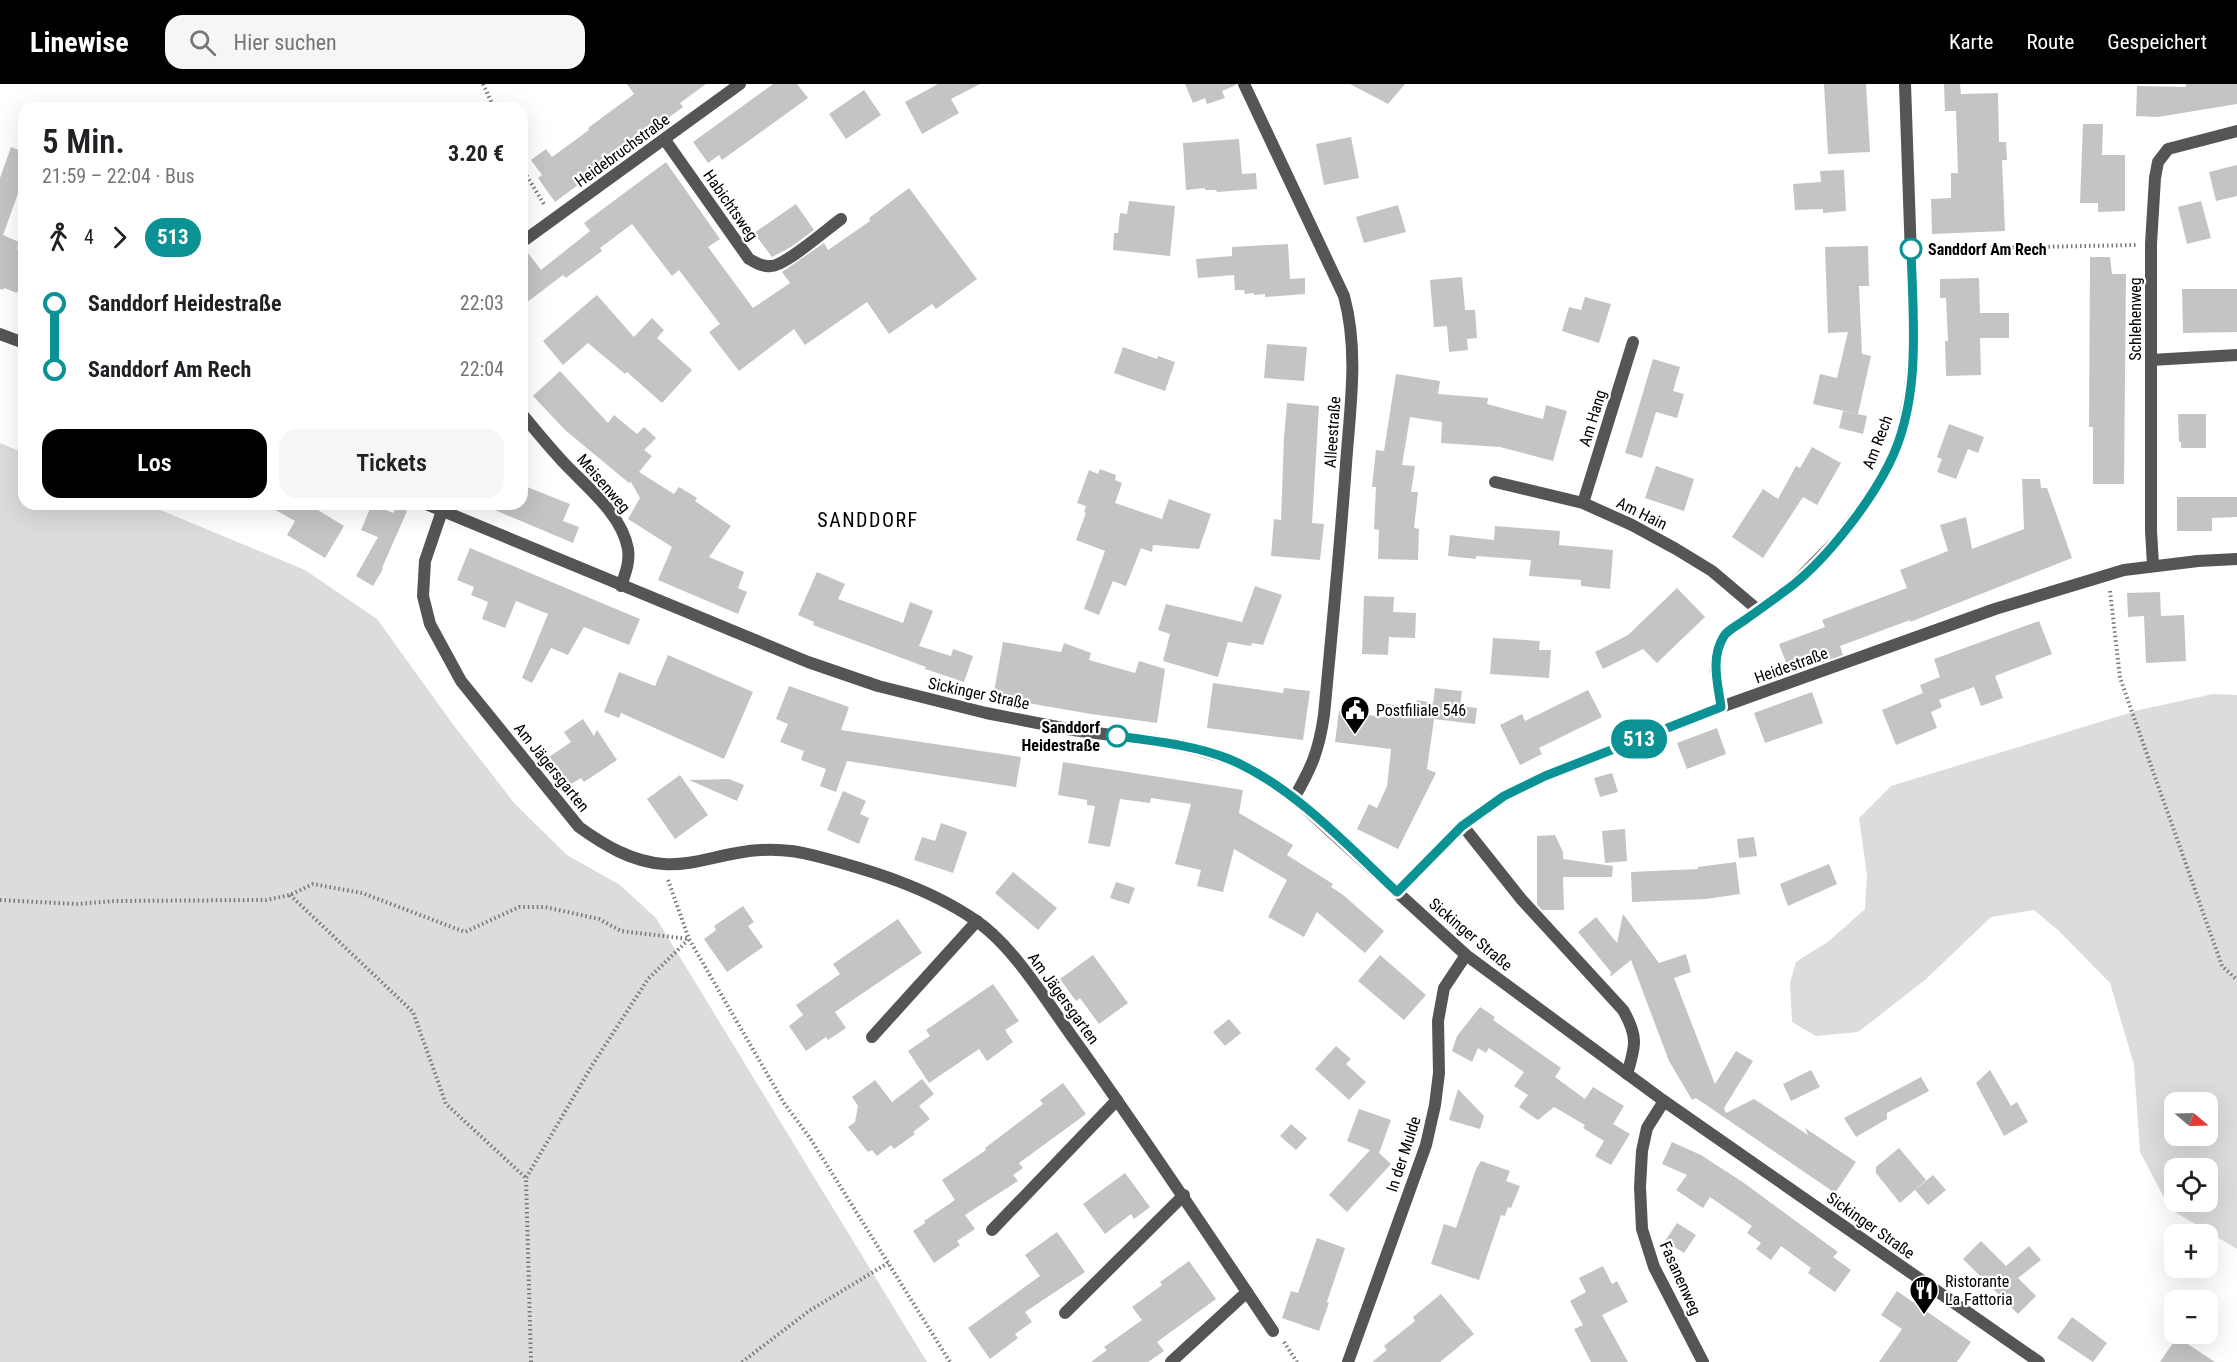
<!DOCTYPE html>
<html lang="de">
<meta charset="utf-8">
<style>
:root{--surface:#fff;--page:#f6f6f6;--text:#202124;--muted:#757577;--accent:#000}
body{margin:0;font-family:"Roboto Condensed",sans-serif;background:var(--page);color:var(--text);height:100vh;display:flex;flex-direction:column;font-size:22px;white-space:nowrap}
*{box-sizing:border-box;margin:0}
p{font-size:20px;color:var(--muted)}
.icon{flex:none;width:33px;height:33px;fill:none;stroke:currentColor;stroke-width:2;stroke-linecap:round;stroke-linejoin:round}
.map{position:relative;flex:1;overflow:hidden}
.details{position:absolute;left:18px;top:18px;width:510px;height:408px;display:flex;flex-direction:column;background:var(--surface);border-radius:18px;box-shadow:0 6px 24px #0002}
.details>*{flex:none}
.badge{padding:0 12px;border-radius:20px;font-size:21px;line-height:39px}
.needle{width:39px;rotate:109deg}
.buttons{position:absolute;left:2164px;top:1008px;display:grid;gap:12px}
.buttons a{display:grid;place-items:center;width:54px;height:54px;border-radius:12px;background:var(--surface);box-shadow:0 6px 24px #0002;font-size:30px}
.map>.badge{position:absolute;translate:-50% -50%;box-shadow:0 0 0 3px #fff}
.legs{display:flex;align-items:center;gap:9px;height:66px;padding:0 24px;font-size:20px}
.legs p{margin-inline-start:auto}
.overview{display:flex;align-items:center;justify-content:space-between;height:102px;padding:0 24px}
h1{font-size:33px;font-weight:600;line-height:45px}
.button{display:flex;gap:12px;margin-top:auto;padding:12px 24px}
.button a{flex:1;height:69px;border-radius:18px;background:var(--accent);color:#fff;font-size:24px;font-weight:600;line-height:69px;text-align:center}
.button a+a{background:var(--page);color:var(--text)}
ul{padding:0 24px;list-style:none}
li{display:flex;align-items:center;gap:21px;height:66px;font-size:22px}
li i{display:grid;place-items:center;width:9px;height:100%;margin:0 8px;background:currentColor}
li i::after{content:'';width:15px;height:15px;margin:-8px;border:4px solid;border-radius:50%;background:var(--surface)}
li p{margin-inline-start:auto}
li:first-child i{background:linear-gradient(#0000 50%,currentColor 0)}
li:last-child i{background:linear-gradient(currentColor 50%,#0000 0)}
header{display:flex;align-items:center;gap:36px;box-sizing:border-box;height:84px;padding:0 30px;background:var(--accent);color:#fff}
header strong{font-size:28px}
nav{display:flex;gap:33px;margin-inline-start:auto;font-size:21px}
.search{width:420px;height:54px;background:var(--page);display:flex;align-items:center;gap:15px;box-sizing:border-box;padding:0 21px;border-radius:18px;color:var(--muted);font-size:22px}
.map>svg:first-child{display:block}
.green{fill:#dcdcdc;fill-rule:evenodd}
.building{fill:#c4c4c4}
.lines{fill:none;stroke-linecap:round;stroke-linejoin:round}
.path{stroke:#777;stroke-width:4;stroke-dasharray:1.5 3;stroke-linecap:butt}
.service{stroke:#555;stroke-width:12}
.minor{stroke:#555;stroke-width:12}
.tertiary{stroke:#555;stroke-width:12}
.line-1-casing{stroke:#fff;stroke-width:14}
.line-1{stroke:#0a9294;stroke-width:9}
.stop-1-dot{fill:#fff;stroke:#0a9294;stroke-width:3}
.labels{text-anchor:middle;stroke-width:4.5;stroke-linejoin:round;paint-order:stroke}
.street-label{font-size:16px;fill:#000;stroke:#fff}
.stop-label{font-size:16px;font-weight:bold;fill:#000;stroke:#fff;text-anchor:start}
.poi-label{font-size:16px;fill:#000;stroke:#fff;text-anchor:start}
.quarter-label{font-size:20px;letter-spacing:1.5px;fill:#000;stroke:#fff}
</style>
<header>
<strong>Linewise</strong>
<div class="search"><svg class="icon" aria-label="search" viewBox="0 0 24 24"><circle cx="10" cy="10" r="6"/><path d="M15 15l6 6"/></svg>Hier suchen</div>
<nav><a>Karte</a><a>Route</a><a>Gespeichert</a></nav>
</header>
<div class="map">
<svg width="2237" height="1278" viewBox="0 0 2237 1278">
<rect width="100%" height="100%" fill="#fff"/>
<!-- green -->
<path class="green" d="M0,359L24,369V420H146L305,486L377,535L452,639L515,720L567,771L620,801L656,834L927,1278H0Z
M2213,610L2237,611V1165L2170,1125L2140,1068L2134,981L2110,899L2058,846L2034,826L1991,833L1925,896L1858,948L1816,952L1792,938L1790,899L1796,878L1829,857L1865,825L1867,791L1859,734L1891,702L2139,626ZM2175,1018H2208V1052H2175ZM2175,1084H2208V1118H2175Z"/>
<!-- building -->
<path class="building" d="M627,0H706L680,19L683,23L555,118L538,94L542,91L531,76L546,65L552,73L589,46L588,44L634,10Z
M773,0H797L808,14L722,76L719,71L708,79L693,58Z
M938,0H980L951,15L959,29L922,50L905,18Z
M1185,0H1236V1L1222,7L1225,14L1207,20L1205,14L1193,19Z
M1350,0H1405L1388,20Z
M1824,0H1866L1870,68L1828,70Z
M1944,0H1960L1961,10L1998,9L1999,58H2006L2007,76H2002L2005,147L1932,150L1931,115L1951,114V89H1958L1956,27H1945Z
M2186,0H2237V20L2158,33L2136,32L2137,2L2186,3Z
M864,6L881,31L846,55L829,30Z
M2083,40H2103L2102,71H2125V127L2098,128V119H2080Z
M1351,53L1359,94L1324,101L1316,60Z
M1239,55L1242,90L1256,89L1257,105L1217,108L1216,106H1205V104L1186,106L1183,59Z
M11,63L24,68V93L3,151L19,158L17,165L24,168V189L17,209L4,204L3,206L0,205V94Z
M666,78L720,155L708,163L753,224L790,199L782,188L824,159L828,166L870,137L869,134L909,104L977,195L936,225L932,220L889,250L867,218L805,261L794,245L739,287L709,248L720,240L679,186L672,192L632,140L600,164L602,167L566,194L563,191L522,222V166L525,165L541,186L590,147L584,139Z
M2237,81V112L2216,117L2209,88Z
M1844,86L1846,127L1823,129V125L1795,126L1793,100L1821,98L1820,87Z
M1129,117L1175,122L1170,172L1113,166L1114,149H1118L1120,129L1127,130Z
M2201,117L2211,154L2187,160L2178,123Z
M796,120L814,146L791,163L772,173L754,149Z
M1398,121L1406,148L1364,159L1356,133Z
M1288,160L1290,195L1305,194V210L1265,213V210L1254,211V209L1245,210L1244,206H1235L1234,191L1198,194L1196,175L1232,172V163Z
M1868,162L1869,202H1859L1862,270L1871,272L1858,330L1813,320L1820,290L1837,294L1848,248L1828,249L1825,163Z
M2090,173H2110L2112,190H2126L2124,400H2093V343H2089Z
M1462,193L1465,226H1475L1477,254L1467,255L1468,266L1449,268L1447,242L1434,243L1430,196Z
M1979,194L1980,229H2009V254H1980L1981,291L1946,292L1945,257H1948L1946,214H1940V195Z
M2182,205H2237V248L2183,249Z
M597,211L634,253L652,234L664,246L657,254L692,286L662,319L627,288L625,290L588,259L563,281L543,257Z
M1585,213L1611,220L1599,259L1562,247L1569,223L1581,226Z
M1267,260L1307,263L1304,297L1264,294Z
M1123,263L1157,275L1158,272L1175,278L1165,307L1114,289Z
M1653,275L1680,283L1673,307L1684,310L1677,334L1656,328L1642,374L1625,369Z
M560,287L608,339L614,331L637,350L644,343L656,354L644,366L652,372L639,388L674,410L679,403L697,414L695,417L731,442L709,473L744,488L738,504L747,508L738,530L658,496L672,463L628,435L640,414L631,398L629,399L565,346L533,312Z
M1396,290L1440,297L1438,310L1488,314L1487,320L1543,335L1546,321L1567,327L1553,377L1500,363L1441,359L1442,338L1410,333L1402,381L1415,382L1411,408H1418L1414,444L1419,445L1418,476L1378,475L1379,446L1374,445L1376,403H1372L1376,366L1384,367Z
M1287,319L1319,322L1312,439L1324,440L1320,476L1271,472L1274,435L1281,436L1284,353Z
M1843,327L1867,332L1863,350L1839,344Z
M2178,330H2206V364H2181V358H2179Z
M1949,340L1984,353L1978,369L1968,365L1956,395L1937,388L1942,375L1937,373Z
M1812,363L1841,379L1817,421L1803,413L1763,474L1732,453L1763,405L1778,415L1796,382L1800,384Z
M1656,382L1694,395L1684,427L1645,414Z
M1100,385L1116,391L1115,396L1122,399L1115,419L1162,435L1169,415L1211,430L1199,465L1153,461L1152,468L1141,464L1126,502L1113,497L1099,531L1084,525L1105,467L1076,456L1086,429L1084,428L1086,422L1077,419L1089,386L1098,390Z
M2022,395H2040L2041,404H2047L2072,474L1910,538V536L1840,562L1843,571L1790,589L1779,560L1825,543L1822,536L1907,504L1900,486L1948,467L1940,441L1966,433L1972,465L2024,445Z
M527,403L570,420L563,437L579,443L573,459L483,421L522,420Z
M2177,413H2237V433L2212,434V447H2177Z
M265,420H308L344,442L325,474L287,451L295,437Z
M372,420L393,429L397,422L407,427L382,484L383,485L373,502L356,492L378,453L361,446Z
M1495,442L1560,447L1559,461L1613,466L1610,505L1581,502V496L1529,492L1531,476L1476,472V475L1448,472L1450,451L1494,456Z
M470,464L640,535L629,561L584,543L568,571L551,564L532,599L522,594L548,530L516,517L505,544L482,535L488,518L471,511L474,503L457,496Z
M817,488L845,500L838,515L903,539L910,518L933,527L919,562L951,572L953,565L973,572L964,598L925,585L926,583L813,541L814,538L798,531Z
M1255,502L1282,511L1263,561L1252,559L1251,562L1228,558L1218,593L1163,577L1170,550L1158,546L1166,520L1242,538Z
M1677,504L1705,533L1657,579L1643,565L1603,585L1595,568L1628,551Z
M2160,508L2161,532L2184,531L2186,577L2146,579L2144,532L2128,533L2127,509Z
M1364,512L1394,513L1393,528L1416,529L1415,554L1389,553L1388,571L1362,570Z
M2039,537L2052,570L1995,592L2003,614L1981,622L1974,603L1939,616L1942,623L1931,628L1937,644L1896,661L1882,626L1923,609L1920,601L1940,593L1934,575Z
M1493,554L1540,557L1539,566H1551L1549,594L1490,590Z
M1003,558L1061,568L1064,559L1091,569L1089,576L1135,589L1139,577L1165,585L1157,639L1091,630L993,613Z
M668,571L753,608L724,675L621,629L619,634L604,628L619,588L655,602Z
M1213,599L1283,609L1284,604L1310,607L1303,656L1207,644Z
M789,602L849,623L841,646L1021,673L1016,703L847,677L836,708L820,702L826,685L801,676L804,667L780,658L788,640L776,635Z
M1435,604L1462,607L1460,622L1477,624L1475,640L1434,635L1427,685L1436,689L1398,765L1357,745L1369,720L1377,724L1387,702L1391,665L1335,658L1339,627L1384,633L1385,620L1416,623L1417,616L1433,619Z
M1588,606L1602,633L1539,664L1542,670L1520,681L1500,641L1522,630L1525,637Z
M1812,608L1823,639L1765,659L1754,629Z
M583,635L594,652L597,646L617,676L584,698L581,694L568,702L549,673L571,658L564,648Z
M1717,644L1726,670L1687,685L1677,659Z
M1063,678L1243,706L1239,729L1293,761L1287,771L1333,800L1331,803L1342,810L1384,847L1365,869L1317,828L1304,853L1268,833L1287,796L1234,765L1223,808L1197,802L1201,786L1175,780L1191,720L1151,714L1150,719L1120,715L1110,763L1088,759L1095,722L1087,721V716L1058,711Z
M1612,689L1618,708L1600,713L1594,694Z
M680,691L708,731L675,755L647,715Z
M729,695L744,701L737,717L689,696Z
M843,707L866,717L860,730L869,734L859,760L827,746Z
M941,739L967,748L953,789L914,776L922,753L935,757Z
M1625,745L1627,777L1605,779L1602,747Z
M1555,751L1563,768V775L1613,782L1612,793H1563L1564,826H1542L1537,820V752Z
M1754,753L1757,772L1739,774L1737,755Z
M1736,778L1740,810L1706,815L1632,818L1631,788L1698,785V783Z
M1829,780L1837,800L1788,822L1780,800Z
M1013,788L1057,824L1038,846L995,809Z
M1116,798L1135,804L1129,820L1110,814Z
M743,822L754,838L748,842L763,863L727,888L704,855L716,846L714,842Z
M1623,830L1659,879L1686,870L1691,888L1674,894L1715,1000L1736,967L1753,977L1724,1024L1726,1029L1754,1015L1808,1051L1805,1044L1856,1078L1835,1109L1696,1014L1692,1016L1669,977L1631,876L1610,893L1611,888L1578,848L1596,833L1617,859Z
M898,835L922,869L835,928L846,944L828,956L826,953L806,967L789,942L803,931L796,921L840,890L833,880Z
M1093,871L1128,919L1099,940L1080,914L1076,917L1060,895Z
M1380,871L1426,911L1404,936L1358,897Z
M993,900L1019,937L1005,946L1013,958L987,977L979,965L929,999L908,967L930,952L926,946Z
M1480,923L1495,933L1493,936L1561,984L1555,993L1585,1015L1593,1003L1624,1022L1613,1040L1630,1050L1611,1081L1595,1072L1604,1057L1583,1044L1585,1041L1554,1023L1538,1036L1519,1023L1528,1011L1514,1002L1524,988L1489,964L1486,969L1478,964L1472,978L1452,967L1457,952Z
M1229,935L1241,949L1225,962L1213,948Z
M1336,962L1351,975L1346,980L1366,998L1349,1016L1315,985Z
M1811,986L1820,1003L1791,1017L1783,1000Z
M1990,986L2011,1022L2017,1018L2028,1038L2004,1052L1976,999Z
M1921,993L1929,1007L1887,1029V1035L1856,1053L1844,1034Z
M922,995L934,1010L919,1022L930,1035L913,1048L915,1050L894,1065L891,1061L877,1072L872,1066L868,1068L848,1043L855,1038L858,1022L852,1013L875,996L892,1018Z
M1063,999L1086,1030L1019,1079L1023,1084L1013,1091L1018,1097L965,1131L975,1145L957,1157L960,1161L934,1179L913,1147L925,1139L924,1137L955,1116L942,1096L986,1066L985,1064L1043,1020L1040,1016Z
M1458,1005L1484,1032L1480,1045L1449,1036Z
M1359,1025L1391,1036L1379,1069L1391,1080L1347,1128L1329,1111L1370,1066L1347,1057Z
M1291,1040L1307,1054L1296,1066L1280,1052Z
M1672,1058L1701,1071L1744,1099L1838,1168L1833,1173L1851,1186L1835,1208L1808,1189L1811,1184L1781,1162L1771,1176L1756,1165L1761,1159L1747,1149L1752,1142L1710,1113L1703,1124L1676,1106L1687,1091L1662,1080Z
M1899,1064L1926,1096L1900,1119L1876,1089V1083Z
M1481,1077L1510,1087L1506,1097L1520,1102L1511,1124L1508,1123L1505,1132L1501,1131L1479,1196L1431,1180L1444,1140L1456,1144L1476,1085Z
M1125,1089L1150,1123L1134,1135L1131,1130L1105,1150L1083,1120Z
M1933,1091L1946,1106L1928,1121L1915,1106Z
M1677,1139L1696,1151L1684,1169L1665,1157Z
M1057,1148L1085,1188L1025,1228L1032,1238L1015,1250L1018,1254L990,1275L968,1244L1040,1192L1025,1171Z
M1317,1154L1345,1164L1327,1218L1329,1219L1319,1247L1282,1234L1291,1207L1298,1209Z
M1981,1157L2006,1182L2029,1162L2041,1176L2018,1194L2036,1212L2018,1230L1963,1175Z
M1189,1177L1216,1215L1157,1258L1164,1267L1148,1278H1091L1107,1266L1104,1263L1142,1236L1132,1223L1162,1201L1160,1198Z
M1603,1182L1612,1200L1617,1197L1628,1218L1602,1231L1628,1278H1591L1574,1245L1583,1241L1570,1217L1586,1208L1579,1194Z
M1897,1207L1971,1258L1957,1278H1879L1902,1245L1881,1231Z
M1441,1210L1474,1250L1440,1278H1372L1387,1266L1384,1262L1415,1237L1413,1233Z
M2072,1233L2107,1259L2093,1278L2057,1254Z
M2177,1253L2215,1278H2160Z"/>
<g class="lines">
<!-- path -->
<path class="path" d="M483,0L494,24
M522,84L545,122
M1927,165L2136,161
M2110,507L2120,594L2222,882L2237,896
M668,796L689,855L784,1019L810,1054L950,1278
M290,811L413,928L446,1020L526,1094
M0,816L76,820L116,817L266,816L290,811L313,800L362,809L465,848L519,823H545L599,835L621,847L689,855
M1284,1258L1297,1278
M531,1278L526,1094L593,980L648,895L688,856
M742,1278L809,1227L888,1179"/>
<!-- service -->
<path class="service" d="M665,56L749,175C757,179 762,183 771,182C785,182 827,145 841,135
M1463,742L1522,816L1623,926C1638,952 1636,961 1627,990
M872,953L977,837
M992,1146L1117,1016
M1065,1229L1184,1111
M1171,1278L1247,1208"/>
<!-- minor -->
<path class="minor" d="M1244,0L1344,212C1359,267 1350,324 1346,380C1340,464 1332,547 1324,631C1319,666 1312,683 1294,714
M522,158L740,0
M2151,276L2237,271
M522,330C536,347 550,364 565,380C588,404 622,431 628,465C630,479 625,490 621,502
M1495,398L1583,419L1632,441L1676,465L1712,487L1758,526
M1583,419L1633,258
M442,427L425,477L423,512L430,540L461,597L579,743C604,761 632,778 664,780C688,782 713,773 737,769C763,764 791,765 816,772C870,786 929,804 975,836C1014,862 1048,920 1076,958C1144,1053 1208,1150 1273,1247
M2153,481L2151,447V160L2155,94L2158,78L2168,65L2237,47
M1721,623L1715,585L1718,567L1724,551L1795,499L1838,455L1872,410L1890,378L1902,348L1910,306L1914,259L1905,0
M1397,808L1463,742L1504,712L1545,692L1721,623L1995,525L2124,486L2198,477L2237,475
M1664,1017L1647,1044L1642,1067L1640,1103L1642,1145L1654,1183L1703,1278
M1348,1278L1426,1061L1435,1021L1439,989L1438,937L1444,904L1466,871"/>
<!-- tertiary -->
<path class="tertiary" d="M0,250L24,259
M426,420L808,578L878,602L986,629L1073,646L1158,657L1197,666L1229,675L1260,691L1294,714L1466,871L1664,1017L2039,1278"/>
</g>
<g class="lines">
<!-- line-1 casing -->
<g class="line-1-casing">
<path id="line-1" d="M1117,652C1154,657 1194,661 1229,675C1293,702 1347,761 1397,808L1462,742L1504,712L1545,692L1721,623C1718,600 1710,574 1724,552C1727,547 1736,542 1742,538C1759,526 1776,514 1793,501C1828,473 1869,420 1889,380C1922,315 1913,236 1911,165"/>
</g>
<!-- line-1 -->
<use href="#line-1" class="line-1"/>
</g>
<!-- icons -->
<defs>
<g id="civic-pin" transform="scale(1.5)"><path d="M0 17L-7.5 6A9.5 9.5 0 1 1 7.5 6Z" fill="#000" stroke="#fff"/><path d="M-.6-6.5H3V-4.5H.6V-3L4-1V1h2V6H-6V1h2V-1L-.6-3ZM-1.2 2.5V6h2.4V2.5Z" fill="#fff"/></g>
<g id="restaurant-pin" transform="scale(1.5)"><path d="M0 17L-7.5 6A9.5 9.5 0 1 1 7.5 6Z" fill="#000" stroke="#fff"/><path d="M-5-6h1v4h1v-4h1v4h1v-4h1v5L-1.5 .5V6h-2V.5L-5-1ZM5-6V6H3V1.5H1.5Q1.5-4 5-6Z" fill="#fff"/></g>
</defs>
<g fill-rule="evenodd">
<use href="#civic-pin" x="1355" y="626"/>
<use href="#restaurant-pin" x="1924" y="1206"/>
</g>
<!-- markers -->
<g class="stop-1-dot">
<circle cx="1911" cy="165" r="10"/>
<circle cx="1117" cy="652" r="10"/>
</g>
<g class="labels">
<!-- street labels -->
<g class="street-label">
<text transform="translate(622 66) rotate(-36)" y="6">Heidebruchstraße</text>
<text transform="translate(731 121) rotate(55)" y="6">Habichtsweg</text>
<text transform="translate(2135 235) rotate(-90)" y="6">Schlehenweg</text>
<text transform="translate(1592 334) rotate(-73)" y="6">Am Hang</text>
<text transform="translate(1332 348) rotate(-86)" y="6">Alleestraße</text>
<text transform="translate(1877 358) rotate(-69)" y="6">Am Rech</text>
<text transform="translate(604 399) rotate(49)" y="6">Meisenweg</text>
<text transform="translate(1642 429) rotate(26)" y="6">Am Hain</text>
<text transform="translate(1791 581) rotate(-20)" y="6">Heidestraße</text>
<text transform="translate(979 609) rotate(12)" y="6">Sickinger Straße</text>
<text transform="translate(552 683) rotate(51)" y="6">Am Jägersgarten</text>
<text transform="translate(1471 850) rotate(40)" y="6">Sickinger Straße</text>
<text transform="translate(1064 914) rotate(54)" y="6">Am Jägersgarten</text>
<text transform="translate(1403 1070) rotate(-72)" y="6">In der Mulde</text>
<text transform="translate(1871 1141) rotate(35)" y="6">Sickinger Straße</text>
<text transform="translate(1681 1194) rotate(66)" y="6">Fasanenweg</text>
</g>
<!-- stop labels -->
<g class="stop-label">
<text x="1928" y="171">Sanddorf Am Rech</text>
<text x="1100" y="649" text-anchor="end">Sanddorf<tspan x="1100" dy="18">Heidestraße</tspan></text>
</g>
<!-- poi labels -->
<g class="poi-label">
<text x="1376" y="632">Postfiliale 546</text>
<text x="1945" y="1203">Ristorante<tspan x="1945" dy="18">La Fattoria</tspan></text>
</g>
<!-- quarter labels -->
<g class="quarter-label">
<text x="868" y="443">SANDDORF</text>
</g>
</g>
</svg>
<div class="buttons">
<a><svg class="needle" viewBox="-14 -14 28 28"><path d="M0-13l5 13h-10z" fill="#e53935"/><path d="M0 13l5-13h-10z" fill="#757577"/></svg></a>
<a><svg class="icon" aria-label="locate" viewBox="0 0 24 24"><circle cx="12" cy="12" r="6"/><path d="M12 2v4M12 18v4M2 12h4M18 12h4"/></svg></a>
<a>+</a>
<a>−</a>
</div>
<b class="badge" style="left:1639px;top:655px;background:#0a9294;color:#fff">513</b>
<section class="details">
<div class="overview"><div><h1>5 Min.</h1><p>21:59 – 22:04 · Bus</p></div><b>3.20 €</b></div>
<div class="legs"><svg class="icon" aria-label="walk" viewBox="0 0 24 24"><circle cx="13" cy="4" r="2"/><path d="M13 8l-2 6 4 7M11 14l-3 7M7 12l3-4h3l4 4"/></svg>4<svg class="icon" aria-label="forward" viewBox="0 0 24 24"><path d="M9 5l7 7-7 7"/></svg><b class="badge" style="background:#0a9294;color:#fff">513</b></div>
<ul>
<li><i style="color:#0a9294"></i><b>Sanddorf Heidestraße</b><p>22:03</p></li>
<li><i style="color:#0a9294"></i><b>Sanddorf Am Rech</b><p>22:04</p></li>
</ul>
<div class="button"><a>Los</a><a>Tickets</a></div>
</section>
</div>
